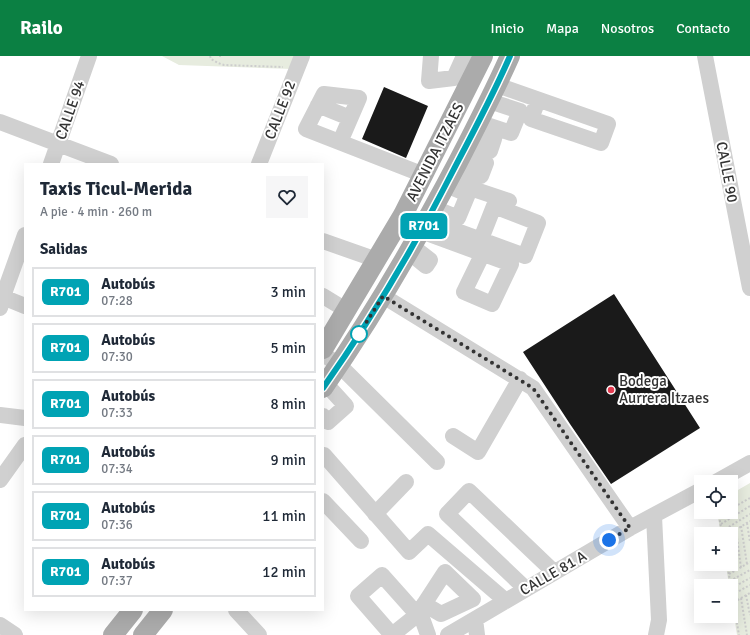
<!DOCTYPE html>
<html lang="es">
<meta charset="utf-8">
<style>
:root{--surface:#fff;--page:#f6f6f7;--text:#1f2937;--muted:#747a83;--line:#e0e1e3;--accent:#0b8043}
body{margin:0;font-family:Signika,sans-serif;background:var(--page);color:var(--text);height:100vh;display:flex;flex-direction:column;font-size:15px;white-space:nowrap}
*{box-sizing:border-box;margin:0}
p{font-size:13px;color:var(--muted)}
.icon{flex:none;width:22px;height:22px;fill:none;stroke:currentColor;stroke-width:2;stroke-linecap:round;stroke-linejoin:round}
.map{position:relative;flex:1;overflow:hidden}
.panel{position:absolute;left:24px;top:107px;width:300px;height:448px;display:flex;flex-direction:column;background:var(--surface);border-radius:0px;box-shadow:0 4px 16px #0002}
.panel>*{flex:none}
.badge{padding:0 8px;border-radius:6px;font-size:14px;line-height:26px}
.tools{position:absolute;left:694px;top:419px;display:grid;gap:8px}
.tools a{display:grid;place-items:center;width:44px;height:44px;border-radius:0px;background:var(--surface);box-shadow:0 4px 16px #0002;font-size:20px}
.you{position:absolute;width:20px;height:20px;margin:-10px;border:3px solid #fff;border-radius:50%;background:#1a73e8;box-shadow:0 0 0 6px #1a73e833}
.map>.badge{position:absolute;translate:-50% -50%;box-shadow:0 0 0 2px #fff}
h2{padding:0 16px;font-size:15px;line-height:36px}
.round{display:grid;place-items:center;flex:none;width:42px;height:42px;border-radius:0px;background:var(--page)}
.headline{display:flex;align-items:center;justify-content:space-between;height:68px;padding:0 16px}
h1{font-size:19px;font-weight:700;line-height:30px}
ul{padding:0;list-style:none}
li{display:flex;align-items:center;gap:12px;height:50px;margin:0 8px 6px;padding:0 8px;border:2px solid var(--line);border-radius:0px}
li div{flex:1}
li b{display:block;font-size:15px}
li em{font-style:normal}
li .badge{min-width:44px;font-weight:700;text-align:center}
header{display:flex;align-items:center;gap:24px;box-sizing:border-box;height:56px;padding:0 20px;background:var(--accent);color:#fff}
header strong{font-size:19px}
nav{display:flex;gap:22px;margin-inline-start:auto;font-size:14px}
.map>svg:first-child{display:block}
.green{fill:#e7ecdf}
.building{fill:#1a1a1a}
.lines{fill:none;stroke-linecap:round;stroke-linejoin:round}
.path{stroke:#cdcdcd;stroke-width:2;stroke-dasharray:2 2;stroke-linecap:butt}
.minor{stroke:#d0d0d0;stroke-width:16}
.major{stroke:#ababab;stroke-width:20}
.line-casing{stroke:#fff;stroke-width:9}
.line{stroke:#00a3b4;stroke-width:6}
.walk{stroke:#333;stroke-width:4;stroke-dasharray:0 7.2}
.stop-dot{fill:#fff;stroke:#00a3b4;stroke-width:2}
.poi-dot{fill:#e43b50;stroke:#fff;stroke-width:1.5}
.labels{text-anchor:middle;stroke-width:4;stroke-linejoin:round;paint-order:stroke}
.street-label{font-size:15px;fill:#333;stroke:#fff}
.poi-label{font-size:15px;fill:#333;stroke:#fff;text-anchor:start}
</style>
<header>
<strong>Railo</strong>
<nav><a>Inicio</a><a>Mapa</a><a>Nosotros</a><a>Contacto</a></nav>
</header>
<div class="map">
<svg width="750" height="579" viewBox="0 0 750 579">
<rect width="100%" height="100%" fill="#fff"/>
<!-- green -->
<path class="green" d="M162,0H298L293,13L179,9Z
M750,427V579H737L731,541V530H729L726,508H731V478H721L717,456H731V438Z"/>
<!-- building -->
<path class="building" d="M384,31L428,50L406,102L362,83Z
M614,238L700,372L611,428L570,368L523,296Z"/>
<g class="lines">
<!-- path -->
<path class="path" d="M210,0L211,3L218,7L224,9L283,11
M219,0H221
M731,453L750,442
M747,467L750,486
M721,468L750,450
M741,470L747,508
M736,474L741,512
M722,475L750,458
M722,478L719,460L727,456
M729,478L750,465
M731,488L735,515
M727,508L731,530
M729,518L750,506
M730,525L750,514
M731,531L739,579
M732,532L750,522
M732,539L750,529
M746,539L750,559
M741,542L747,579
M734,546L750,537"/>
<!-- minor -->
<path class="minor" d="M431,0L429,25L454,22L464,0
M705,0L750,232
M497,29L608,68L601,87L531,63L538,44
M318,49L350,62
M0,66L111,108
M478,66L511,77L520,55L489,45
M340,86L359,42L324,38L306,73L424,119
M468,87L490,95L494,83L473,76
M51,108L89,0
M259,108L302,0
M455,110L481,120L486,107L462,98
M458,128L509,145
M434,152L458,162L468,138L446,129
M427,164L525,200L538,167L494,150L481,183
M421,175L511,208L492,248L464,236L483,197
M323,185L377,204
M409,196L426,210L430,204L412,190
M0,240L25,250
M323,240L346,254
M383,240L533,332L630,472
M0,252L6,232L25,179
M323,298L339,309L437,406
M0,359L25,362
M323,360L328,366L346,350L326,328
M453,380L478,396L520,323
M324,399L409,496L428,478L506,545
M0,424L25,389
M716,426L750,407
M323,445L361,485
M375,458L406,426
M654,460L659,564L656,579
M526,533L447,458L469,435L554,516
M236,554L259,579
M475,563L477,579
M0,569L15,579
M392,579L417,559L445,516L473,543L441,558L424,548
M392,579L358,540L382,519L423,565L428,579
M448,579L630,472L701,434"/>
<!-- major -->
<path class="major" d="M323,293L403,159L483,0
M323,332C373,260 417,184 458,106C476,71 494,36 510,0
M113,579L133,554
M143,579L163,554"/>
</g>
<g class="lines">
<!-- line casing -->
<g class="line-casing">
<path id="line" d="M323,332C373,261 417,186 456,109C475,73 494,37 510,0"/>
</g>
<!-- line -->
<use href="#line" class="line"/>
<!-- walk -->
<path class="walk" d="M359,278L383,240L533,332L630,472L609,484"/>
</g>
<!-- markers -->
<circle class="stop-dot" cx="359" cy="278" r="8"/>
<circle class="poi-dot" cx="611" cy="334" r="4"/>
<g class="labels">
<!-- street labels -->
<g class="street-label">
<text transform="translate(70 54) rotate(-71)" y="5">CALLE 94</text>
<text transform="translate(280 54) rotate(-69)" y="5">CALLE 92</text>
<text transform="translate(435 96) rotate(-63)" y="5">AVENIDA ITZAES</text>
<text transform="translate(727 116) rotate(79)" y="5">CALLE 90</text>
<text transform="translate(553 517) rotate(-30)" y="5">CALLE 81 A</text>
</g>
<!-- poi labels -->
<g class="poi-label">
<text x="619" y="330">Bodega<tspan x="619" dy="17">Aurrera Itzaes</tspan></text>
</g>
</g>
</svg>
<div class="tools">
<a><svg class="icon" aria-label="locate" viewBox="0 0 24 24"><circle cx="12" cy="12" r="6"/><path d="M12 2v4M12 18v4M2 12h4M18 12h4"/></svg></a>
<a>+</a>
<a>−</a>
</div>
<div class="you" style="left:609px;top:484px"></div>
<b class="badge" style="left:424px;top:170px;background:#00a3b4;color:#fff">R701</b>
<section class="panel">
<div class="headline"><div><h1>Taxis Ticul-Merida</h1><p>A pie · 4 min · 260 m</p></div><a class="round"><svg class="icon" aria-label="heart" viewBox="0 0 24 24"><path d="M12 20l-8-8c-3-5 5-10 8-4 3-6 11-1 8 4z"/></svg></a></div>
<h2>Salidas</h2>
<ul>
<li><span class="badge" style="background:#00a3b4;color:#fff">R701</span><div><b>Autobús</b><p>07:28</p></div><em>3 min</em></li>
<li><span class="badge" style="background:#00a3b4;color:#fff">R701</span><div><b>Autobús</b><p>07:30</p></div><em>5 min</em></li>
<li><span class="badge" style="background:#00a3b4;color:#fff">R701</span><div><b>Autobús</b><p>07:33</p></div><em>8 min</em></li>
<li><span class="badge" style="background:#00a3b4;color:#fff">R701</span><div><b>Autobús</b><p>07:34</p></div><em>9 min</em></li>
<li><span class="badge" style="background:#00a3b4;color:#fff">R701</span><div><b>Autobús</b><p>07:36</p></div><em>11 min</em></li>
<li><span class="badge" style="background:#00a3b4;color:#fff">R701</span><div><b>Autobús</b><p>07:37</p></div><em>12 min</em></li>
</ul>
</section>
</div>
